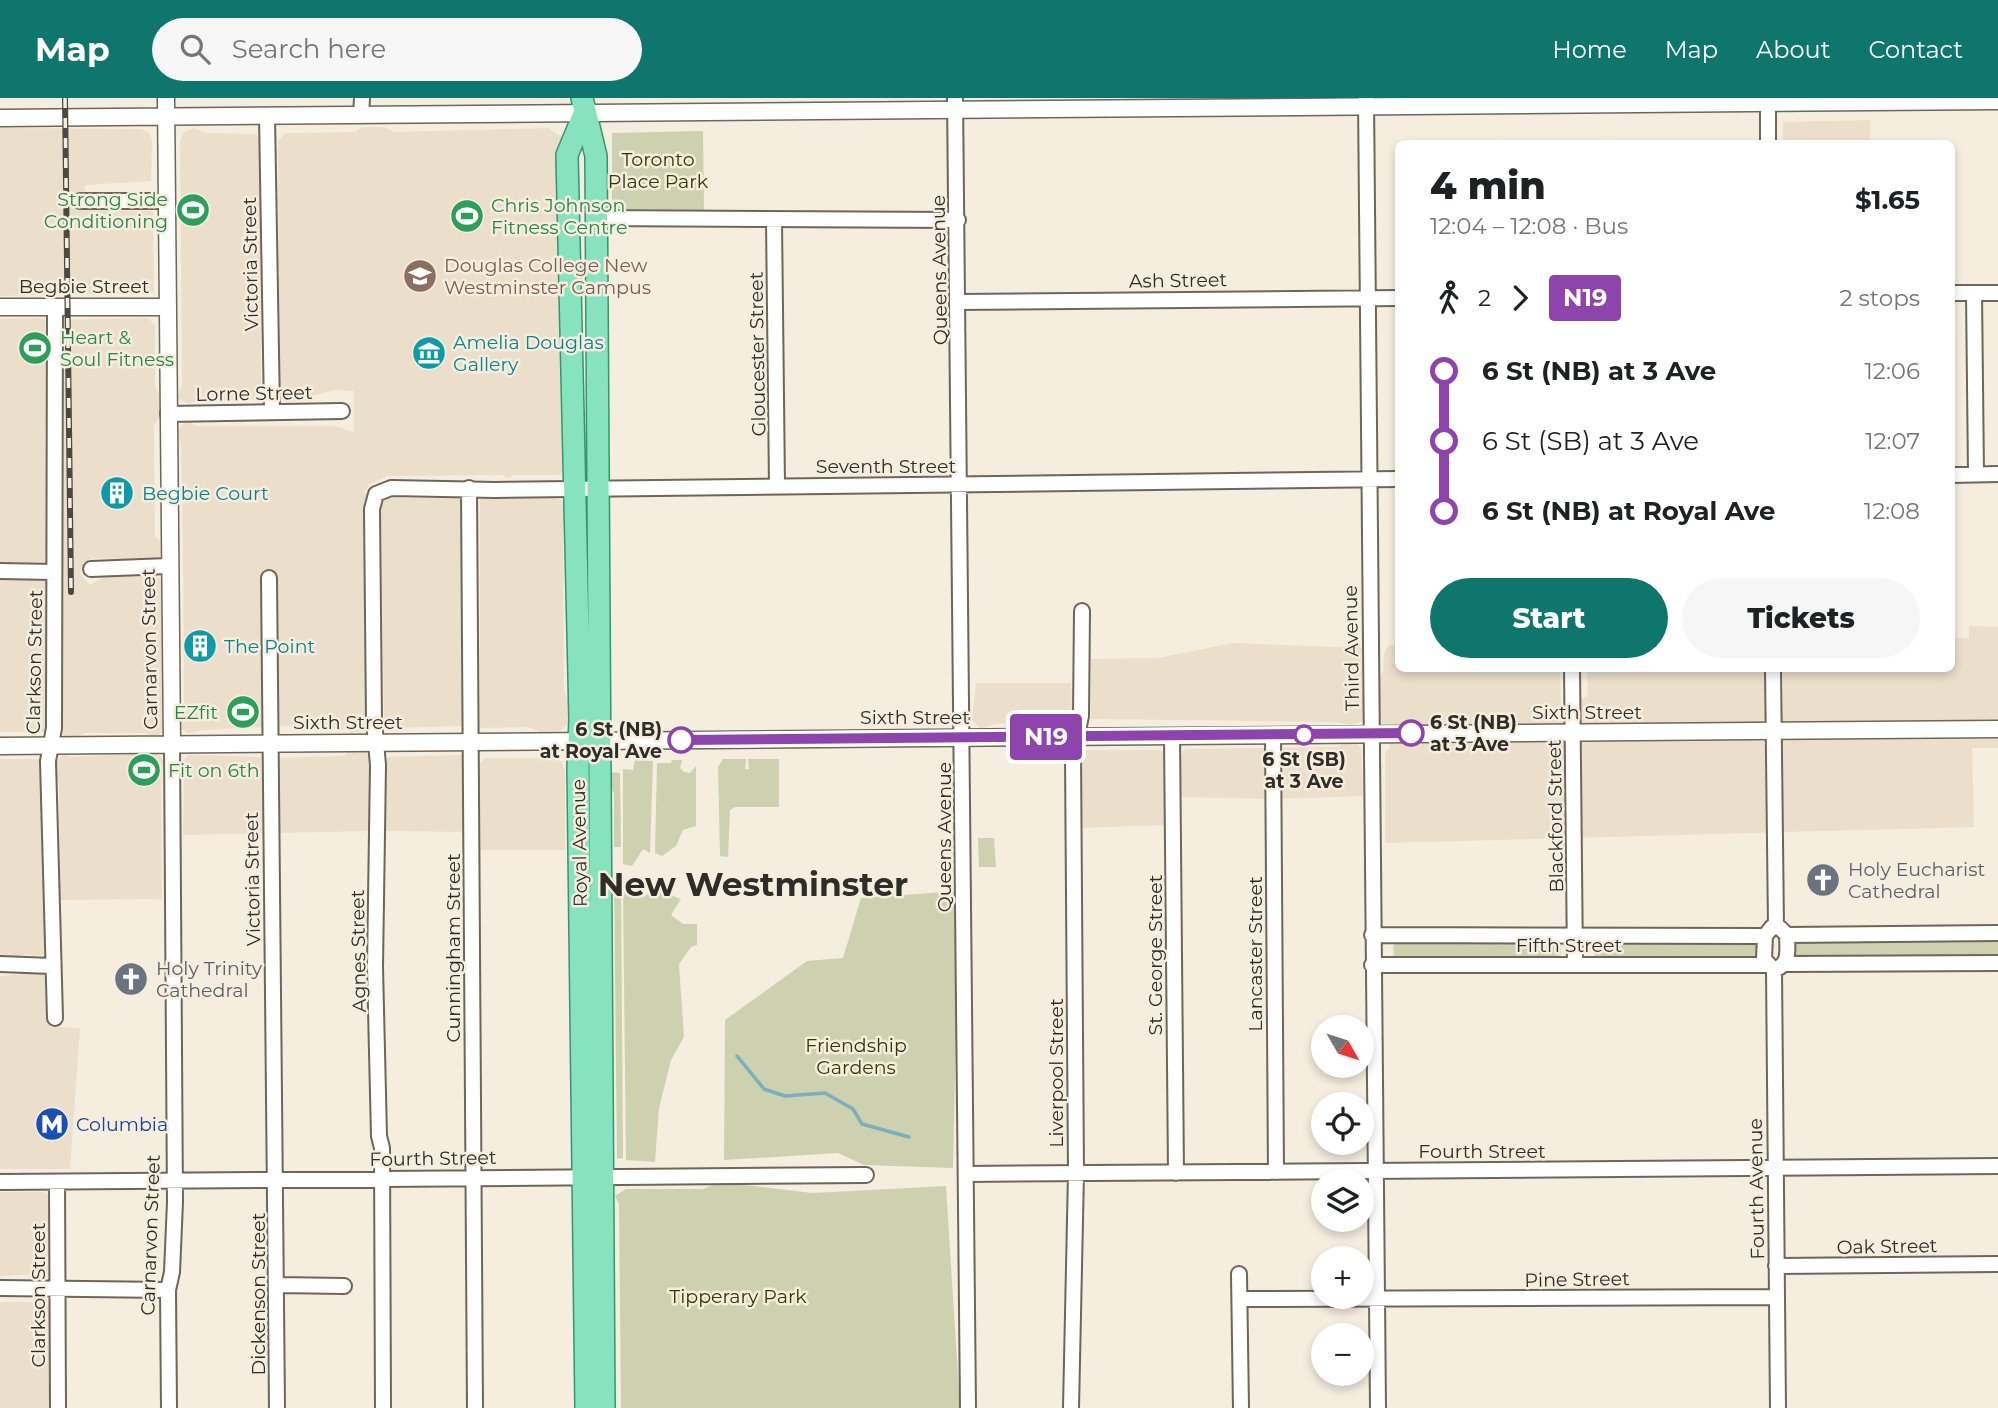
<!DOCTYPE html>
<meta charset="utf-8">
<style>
:root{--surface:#fff;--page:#f6f6f6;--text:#202124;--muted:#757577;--accent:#0f766e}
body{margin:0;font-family:Montserrat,sans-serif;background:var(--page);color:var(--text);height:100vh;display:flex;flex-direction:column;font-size:26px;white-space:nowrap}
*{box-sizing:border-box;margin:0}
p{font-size:23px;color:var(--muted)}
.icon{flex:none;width:38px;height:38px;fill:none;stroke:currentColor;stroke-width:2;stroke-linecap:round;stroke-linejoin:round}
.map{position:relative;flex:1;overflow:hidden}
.drawer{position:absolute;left:1395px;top:42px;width:560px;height:532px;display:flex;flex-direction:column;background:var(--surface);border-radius:10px;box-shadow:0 4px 10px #0003}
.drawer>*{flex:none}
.badge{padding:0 14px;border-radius:5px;font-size:24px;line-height:46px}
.needle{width:46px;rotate:129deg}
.controls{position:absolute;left:1311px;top:917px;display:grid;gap:14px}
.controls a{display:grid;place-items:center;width:63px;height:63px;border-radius:50%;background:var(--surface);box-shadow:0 4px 10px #0003;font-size:35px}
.map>.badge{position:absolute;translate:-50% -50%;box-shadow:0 0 0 4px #fff}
.legs{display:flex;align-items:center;gap:10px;height:77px;padding:0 35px;font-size:23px}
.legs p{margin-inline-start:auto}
.head{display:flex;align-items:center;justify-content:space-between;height:119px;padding:0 35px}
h1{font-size:38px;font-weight:800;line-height:52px}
.cta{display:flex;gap:14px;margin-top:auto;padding:14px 35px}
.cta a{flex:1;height:80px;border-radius:42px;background:var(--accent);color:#fff;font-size:28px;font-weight:800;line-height:80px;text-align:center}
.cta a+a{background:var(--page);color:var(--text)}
ul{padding:0 35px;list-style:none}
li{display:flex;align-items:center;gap:24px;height:70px;font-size:26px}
li i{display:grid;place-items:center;width:10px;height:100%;margin:0 9px;background:currentColor}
li i::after{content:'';width:18px;height:18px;margin:-9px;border:5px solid;border-radius:50%;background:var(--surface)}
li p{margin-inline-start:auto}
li:first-child i{background:linear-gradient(#0000 50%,currentColor 0)}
li:last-child i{background:linear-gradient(currentColor 50%,#0000 0)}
header{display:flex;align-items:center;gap:42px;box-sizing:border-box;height:98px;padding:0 35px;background:var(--accent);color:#fff}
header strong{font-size:33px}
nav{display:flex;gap:38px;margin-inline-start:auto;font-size:24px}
.search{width:490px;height:63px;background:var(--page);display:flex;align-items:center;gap:18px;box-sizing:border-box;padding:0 24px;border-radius:38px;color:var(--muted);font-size:26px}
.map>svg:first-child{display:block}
.built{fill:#ebdfcb}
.green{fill:#cdd1af}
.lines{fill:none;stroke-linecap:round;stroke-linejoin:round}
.stream{stroke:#79afbf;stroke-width:3.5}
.minor-casing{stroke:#6d6659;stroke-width:18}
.tertiary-casing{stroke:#6d6659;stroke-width:19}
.primary-casing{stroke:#35966d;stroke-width:24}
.minor{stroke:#fff;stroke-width:14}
.tertiary{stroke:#fff;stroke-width:16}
.primary{stroke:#87e2be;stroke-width:21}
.rail-casing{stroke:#4c4842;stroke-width:6}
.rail{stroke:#f5edde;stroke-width:3.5;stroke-dasharray:10;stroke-linecap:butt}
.line-1-casing{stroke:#fff;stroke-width:16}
.line-1{stroke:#8e44ad;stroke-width:10}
.stop-1-dot{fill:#fff;stroke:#8e44ad;stroke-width:3.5}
.labels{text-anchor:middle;stroke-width:5;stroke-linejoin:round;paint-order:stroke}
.park-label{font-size:19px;fill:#363800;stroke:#f5edde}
.leisure-label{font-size:19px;fill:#27864d;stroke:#f5edde;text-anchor:start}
.street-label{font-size:19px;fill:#302d28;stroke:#f5edde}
.education-label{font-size:19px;fill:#785e54;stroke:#f5edde;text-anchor:start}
.culture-label{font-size:19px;fill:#0d838f;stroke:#f5edde;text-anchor:start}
.stop-label{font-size:19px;font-weight:bold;fill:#302d28;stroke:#f5edde;text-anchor:start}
.worship-label{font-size:19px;fill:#5b616d;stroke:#f5edde;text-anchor:start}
.transit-label{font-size:19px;fill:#164399;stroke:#f5edde;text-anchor:start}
.town-label{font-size:33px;font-weight:bold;fill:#302d28;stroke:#f5edde}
</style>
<header>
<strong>Map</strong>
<div class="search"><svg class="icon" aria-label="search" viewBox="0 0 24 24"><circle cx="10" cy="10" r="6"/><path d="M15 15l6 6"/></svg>Search here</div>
<nav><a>Home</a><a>Map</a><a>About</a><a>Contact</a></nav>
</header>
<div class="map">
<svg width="1998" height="1310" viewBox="0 0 1998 1310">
<rect width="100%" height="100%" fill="#f5edde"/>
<!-- built -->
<path class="built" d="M1870,22V45H1783V24Z
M362,29H384L395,34L548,30L562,39L563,361L567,371L558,377H514L508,380L502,377L388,378L370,386L363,395H368L366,633L352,635L345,631L278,628L276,475L263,474L262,629L201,632L188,636L180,630V625L184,614L183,468L181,347L178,333L183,326L189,324L196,328H335L354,334V293L334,292L287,305L280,300L278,43L285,35L355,34Z
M0,30L141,31L149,35L152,42L151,83L85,87L84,112L153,113L154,195L0,198Z
M193,30L206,35L255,36L260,41L261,302L195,303L189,306L177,300L182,288L180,44L183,35Z
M45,220L49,463L42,468H0V221Z
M148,220L155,227V287L160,300V319L154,327L155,438L162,445L164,455L155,462L92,460L82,468L80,476L90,487L106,478L155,477L164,484L161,498L165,633L155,639L146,635H85L77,639H65L59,633L62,222Z
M391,400H464L465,625L462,628L389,630L384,625L381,410L385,402Z
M480,400H554L561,402L567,410L563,429L564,593L569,604L570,619L567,627L559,633L540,634L528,629L480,630Z
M0,480H45L48,483L49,628L44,634H0Z
M1969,528L1998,529V650H1972L1974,729L1385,745V655L1390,649L1379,617V579L1383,574L1384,555L1389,547H1398V570L1560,571L1561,611L1588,598L1587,571H1765L1766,611L1783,613V571L1951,570V540H1969Z
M1233,545L1362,550L1363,623L1351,627L1335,624L1091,621V561L1158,560Z
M976,585H1071L1072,621L994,626L981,631L972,622Z
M1344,644L1357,646L1361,650L1363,698L1273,701L1180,699V658L1185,651L1338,649Z
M368,652L372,656L373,733L277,735L279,660L344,658L349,653Z
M1083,652H1161L1165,658L1166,727L1083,730L1079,656Z
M155,655L161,658L164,666L161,675L162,801L60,802L59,685L54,681L55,663L65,656L72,659Z
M189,657L261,659L263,735L183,737L184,677L180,665Z
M462,657L465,660L464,734L384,733V667L388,659Z
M485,660H550L561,663L565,673V752H479L480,666Z
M0,661H39L42,666L45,857L0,858Z
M43,875L48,878L50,929L80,930L70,1071H0V878Z
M0,1094H44L50,1097L48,1176L0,1178Z
M0,1204H43L51,1209L53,1310H0Z"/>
<!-- green -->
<path class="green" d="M703,33L704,112L612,111V35Z
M723,661H746L745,671H749L748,661H779V709H735L730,712L728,759L720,758L718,669Z
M635,662L653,663L650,755L643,751L632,768L623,766V671L633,672Z
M672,662H682L680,670L684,674L690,675L696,668V728L683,732L676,748L662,758L655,755L657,665H671Z
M609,674L620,675L621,749H614V696L609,685Z
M978,740H994L996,769H979Z
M614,779L621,781V787L623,1060L617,1061Z
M631,783L637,786L643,800L656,789L660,794L681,801L671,817L683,826H697V847L691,849L679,866L684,939L671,962L659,1010L655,1064L626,1062L623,787Z
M959,793L953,1070L864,1067L838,1055L724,1062L725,922L807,863L843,860L861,800Z
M1998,839V858L1799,860L1795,855L1797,842Z
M1400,842L1557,844L1561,846V856L1552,861H1394L1393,848Z
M1757,843V857L1753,860L1598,861L1594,856L1595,844Z
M720,1084L812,1095L946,1088L960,1310H621L619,1106L615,1098L626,1091H703Z"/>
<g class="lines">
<!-- stream -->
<path class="stream" d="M737,958L764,991L785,998L825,995L853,1011L862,1026L909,1039"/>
<!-- minor casing -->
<g class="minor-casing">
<path id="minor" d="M955,0L968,1310
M1366,0L1378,1310
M1768,0V46
M361,17L362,0
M267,18L272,313
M80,103H167
M595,120L958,122
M774,123L777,388
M1951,195H1998
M1974,195L1976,376
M958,204L1398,200
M168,316L342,313
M1951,377L1998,376
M469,390L475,1310
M91,471L168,468
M0,473L54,474
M269,480L277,1310
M1572,570L1575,865
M1773,570L1776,829
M1273,637L1276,1074
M1172,638L1176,1075
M1772,829L1780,830L1787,837C1787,852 1791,866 1774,872L1764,861L1765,838Z
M1372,837L1765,838
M1787,837L1998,835
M0,866L52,868
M1785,866L1998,865
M1372,867H1766
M1774,872L1778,1310
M55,920L48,663L54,630L55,209
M966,1076L1998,1068
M0,1084L866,1077
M57,1084L58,1310
M1776,1168L1998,1166
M1239,1176L1241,1310
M277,1187L344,1188
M0,1190L168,1192
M1241,1201L1776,1199
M169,1310L168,1192L172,1174L175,1104L172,647
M383,1310L382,1050L379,1038L375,869L378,667L374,623L372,411L376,396L391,390L495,392L1398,381
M1071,1310L1076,1075L1073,657L1081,618L1082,513"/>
</g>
<!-- tertiary casing -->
<g class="tertiary-casing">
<path id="tertiary" d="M166,0L172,647
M0,20L1998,3
M0,209H168
M0,648L1998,631"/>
</g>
<!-- primary casing -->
<g class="primary-casing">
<path id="primary" d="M582,0L596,58L604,1310
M584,16L567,57L580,621L578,669L586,1310"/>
</g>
<!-- minor -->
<use href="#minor" class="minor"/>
<!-- tertiary -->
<use href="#tertiary" class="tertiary"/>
<!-- primary -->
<use href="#primary" class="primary"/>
<!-- rail casing -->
<g class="rail-casing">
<path id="rail" d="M65,0L71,494"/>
</g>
<!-- rail -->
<use href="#rail" class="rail"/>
</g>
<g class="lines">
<!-- line-1 casing -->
<g class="line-1-casing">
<path id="line-1" d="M681,642L1411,635"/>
</g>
<!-- line-1 -->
<use href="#line-1" class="line-1"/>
</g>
<!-- icons -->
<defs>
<g id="stadium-disc" transform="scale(1.75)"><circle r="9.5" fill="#2e9e5b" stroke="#f5edde"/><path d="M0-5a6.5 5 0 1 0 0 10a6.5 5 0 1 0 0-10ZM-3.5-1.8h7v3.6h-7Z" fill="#fff"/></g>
<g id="university-disc" transform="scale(1.75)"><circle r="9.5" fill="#8d6e63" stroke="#f5edde"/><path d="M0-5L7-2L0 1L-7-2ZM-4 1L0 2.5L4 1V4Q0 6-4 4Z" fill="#fff"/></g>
<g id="museum-disc" transform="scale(1.75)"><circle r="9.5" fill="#0f9aa8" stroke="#f5edde"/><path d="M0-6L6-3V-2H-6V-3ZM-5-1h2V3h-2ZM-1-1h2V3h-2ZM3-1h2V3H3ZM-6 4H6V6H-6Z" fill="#fff"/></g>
<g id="building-disc" transform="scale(1.75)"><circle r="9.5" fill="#0f9aa8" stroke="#f5edde"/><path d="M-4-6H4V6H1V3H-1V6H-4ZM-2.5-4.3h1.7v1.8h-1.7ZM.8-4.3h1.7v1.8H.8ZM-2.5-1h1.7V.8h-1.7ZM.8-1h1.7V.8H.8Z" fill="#fff"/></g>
<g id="church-disc" transform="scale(1.75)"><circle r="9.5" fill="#6b7280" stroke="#f5edde"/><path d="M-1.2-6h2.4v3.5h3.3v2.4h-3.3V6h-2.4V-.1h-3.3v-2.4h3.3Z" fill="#fff"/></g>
<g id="metro-disc" transform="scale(1.75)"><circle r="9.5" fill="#1a4fb4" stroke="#f5edde"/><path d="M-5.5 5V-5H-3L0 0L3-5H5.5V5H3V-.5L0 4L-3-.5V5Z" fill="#fff"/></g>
</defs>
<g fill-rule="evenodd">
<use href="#stadium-disc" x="193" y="112"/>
<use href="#stadium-disc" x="467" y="118"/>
<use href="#university-disc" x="420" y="178"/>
<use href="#stadium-disc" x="35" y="250"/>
<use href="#museum-disc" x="429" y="255"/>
<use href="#building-disc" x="117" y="395"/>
<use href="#building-disc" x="200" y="548"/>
<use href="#stadium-disc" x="243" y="614"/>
<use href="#stadium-disc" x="144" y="672"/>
<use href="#church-disc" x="1823" y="782"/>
<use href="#church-disc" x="131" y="881"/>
<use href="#metro-disc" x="52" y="1026"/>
</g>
<!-- markers -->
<g class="stop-1-dot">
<circle cx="1411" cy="635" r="12"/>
<circle cx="1304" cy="637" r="9"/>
<circle cx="681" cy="642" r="12"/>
</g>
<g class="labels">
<!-- park labels -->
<g class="park-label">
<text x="658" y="68">Toronto<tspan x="658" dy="22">Place Park</tspan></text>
<text x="856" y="954">Friendship<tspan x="856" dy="22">Gardens</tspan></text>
<text x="738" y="1205">Tipperary Park</text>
</g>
<!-- leisure labels -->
<g class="leisure-label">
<text x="168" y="108" text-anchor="end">Strong Side<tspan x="168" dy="22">Conditioning</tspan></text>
<text x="491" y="114">Chris Johnson<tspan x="491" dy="22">Fitness Centre</tspan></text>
<text x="60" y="246">Heart &amp;<tspan x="60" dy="22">Soul Fitness</tspan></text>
<text x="218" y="621" text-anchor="end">EZfit</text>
<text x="168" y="679">Fit on 6th</text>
</g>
<!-- street labels -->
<g class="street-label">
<text transform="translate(250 166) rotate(-91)" y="7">Victoria Street</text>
<text transform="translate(939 172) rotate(-91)" y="7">Queens Avenue</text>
<text transform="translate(1178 182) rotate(-1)" y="7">Ash Street</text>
<text x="84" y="195">Begbie Street</text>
<text transform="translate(757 256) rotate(-91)" y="7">Gloucester Street</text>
<text transform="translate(254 295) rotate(-1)" y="7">Lorne Street</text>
<text x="886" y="375">Seventh Street</text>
<text transform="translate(1351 550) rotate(-91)" y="7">Third Avenue</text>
<text transform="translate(149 551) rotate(-91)" y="7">Carnarvon Street</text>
<text transform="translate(34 564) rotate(-89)" y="7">Clarkson Street</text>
<text x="1587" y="621">Sixth Street</text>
<text x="915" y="626">Sixth Street</text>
<text x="348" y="631">Sixth Street</text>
<text transform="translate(1555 718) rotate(-91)" y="7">Blackford Street</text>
<text transform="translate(944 739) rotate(-90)" y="7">Queens Avenue</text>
<text transform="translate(579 745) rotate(-91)" y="7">Royal Avenue</text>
<text transform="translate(252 781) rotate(-91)" y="7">Victoria Street</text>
<text x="1569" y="854">Fifth Street</text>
<text transform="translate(453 850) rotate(-90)" y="7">Cunningham Street</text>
<text transform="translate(358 853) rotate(-91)" y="7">Agnes Street</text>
<text transform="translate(1255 856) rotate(-90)" y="7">Lancaster Street</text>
<text transform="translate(1155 857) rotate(-90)" y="7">St. George Street</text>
<text transform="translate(1056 975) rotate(-90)" y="7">Liverpool Street</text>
<text x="1482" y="1060">Fourth Street</text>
<text transform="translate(433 1060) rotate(-1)" y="7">Fourth Street</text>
<text transform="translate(1756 1091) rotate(-91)" y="7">Fourth Avenue</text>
<text transform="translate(150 1137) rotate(-88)" y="7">Carnarvon Street</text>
<text transform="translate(1887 1148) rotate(-1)" y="7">Oak Street</text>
<text transform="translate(1577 1181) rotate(-1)" y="7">Pine Street</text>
<text transform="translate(258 1196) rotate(-90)" y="7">Dickenson Street</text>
<text transform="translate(38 1197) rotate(-90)" y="7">Clarkson Street</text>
</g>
<!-- education labels -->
<g class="education-label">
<text x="444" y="174">Douglas College New<tspan x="444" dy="22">Westminster Campus</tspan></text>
</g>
<!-- culture labels -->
<g class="culture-label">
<text x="453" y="251">Amelia Douglas<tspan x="453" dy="22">Gallery</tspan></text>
<text x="142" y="402">Begbie Court</text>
<text x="224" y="555">The Point</text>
</g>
<!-- stop labels -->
<g class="stop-label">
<text x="1430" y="631">6 St (NB)<tspan x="1430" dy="22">at 3 Ave</tspan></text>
<text x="662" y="638" text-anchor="end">6 St (NB)<tspan x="662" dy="22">at Royal Ave</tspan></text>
<text x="1304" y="668" text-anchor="middle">6 St (SB)<tspan x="1304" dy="22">at 3 Ave</tspan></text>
</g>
<!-- worship labels -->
<g class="worship-label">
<text x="1848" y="778">Holy Eucharist<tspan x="1848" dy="22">Cathedral</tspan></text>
<text x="156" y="877">Holy Trinity<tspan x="156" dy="22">Cathedral</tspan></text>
</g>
<!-- transit labels -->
<g class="transit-label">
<text x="76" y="1033">Columbia</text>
</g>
<!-- town labels -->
<g class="town-label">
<text x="753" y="798">New Westminster</text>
</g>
</g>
</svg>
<div class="controls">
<a><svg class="needle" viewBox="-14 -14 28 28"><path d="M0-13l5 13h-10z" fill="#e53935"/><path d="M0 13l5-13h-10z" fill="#757577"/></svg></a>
<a><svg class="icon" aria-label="locate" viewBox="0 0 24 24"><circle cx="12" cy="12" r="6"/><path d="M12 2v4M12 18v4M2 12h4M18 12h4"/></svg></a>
<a><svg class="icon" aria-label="layers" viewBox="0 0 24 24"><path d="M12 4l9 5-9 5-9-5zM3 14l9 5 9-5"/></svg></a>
<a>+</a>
<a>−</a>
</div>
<b class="badge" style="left:1046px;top:639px;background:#8e44ad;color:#fff">N19</b>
<section class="drawer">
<div class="head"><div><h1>4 min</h1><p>12:04 – 12:08 · Bus</p></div><b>$1.65</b></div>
<div class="legs"><svg class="icon" aria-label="walk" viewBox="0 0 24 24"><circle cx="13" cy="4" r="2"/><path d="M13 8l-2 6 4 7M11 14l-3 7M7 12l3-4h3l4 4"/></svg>2<svg class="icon" aria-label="forward" viewBox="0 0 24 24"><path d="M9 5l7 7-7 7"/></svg><b class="badge" style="background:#8e44ad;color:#fff">N19</b><p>2 stops</p></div>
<ul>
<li><i style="color:#8e44ad"></i><b>6 St (NB) at 3 Ave</b><p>12:06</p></li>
<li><i style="color:#8e44ad"></i><span>6 St (SB) at 3 Ave</span><p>12:07</p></li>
<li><i style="color:#8e44ad"></i><b>6 St (NB) at Royal Ave</b><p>12:08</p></li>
</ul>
<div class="cta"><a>Start</a><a>Tickets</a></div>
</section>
</div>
